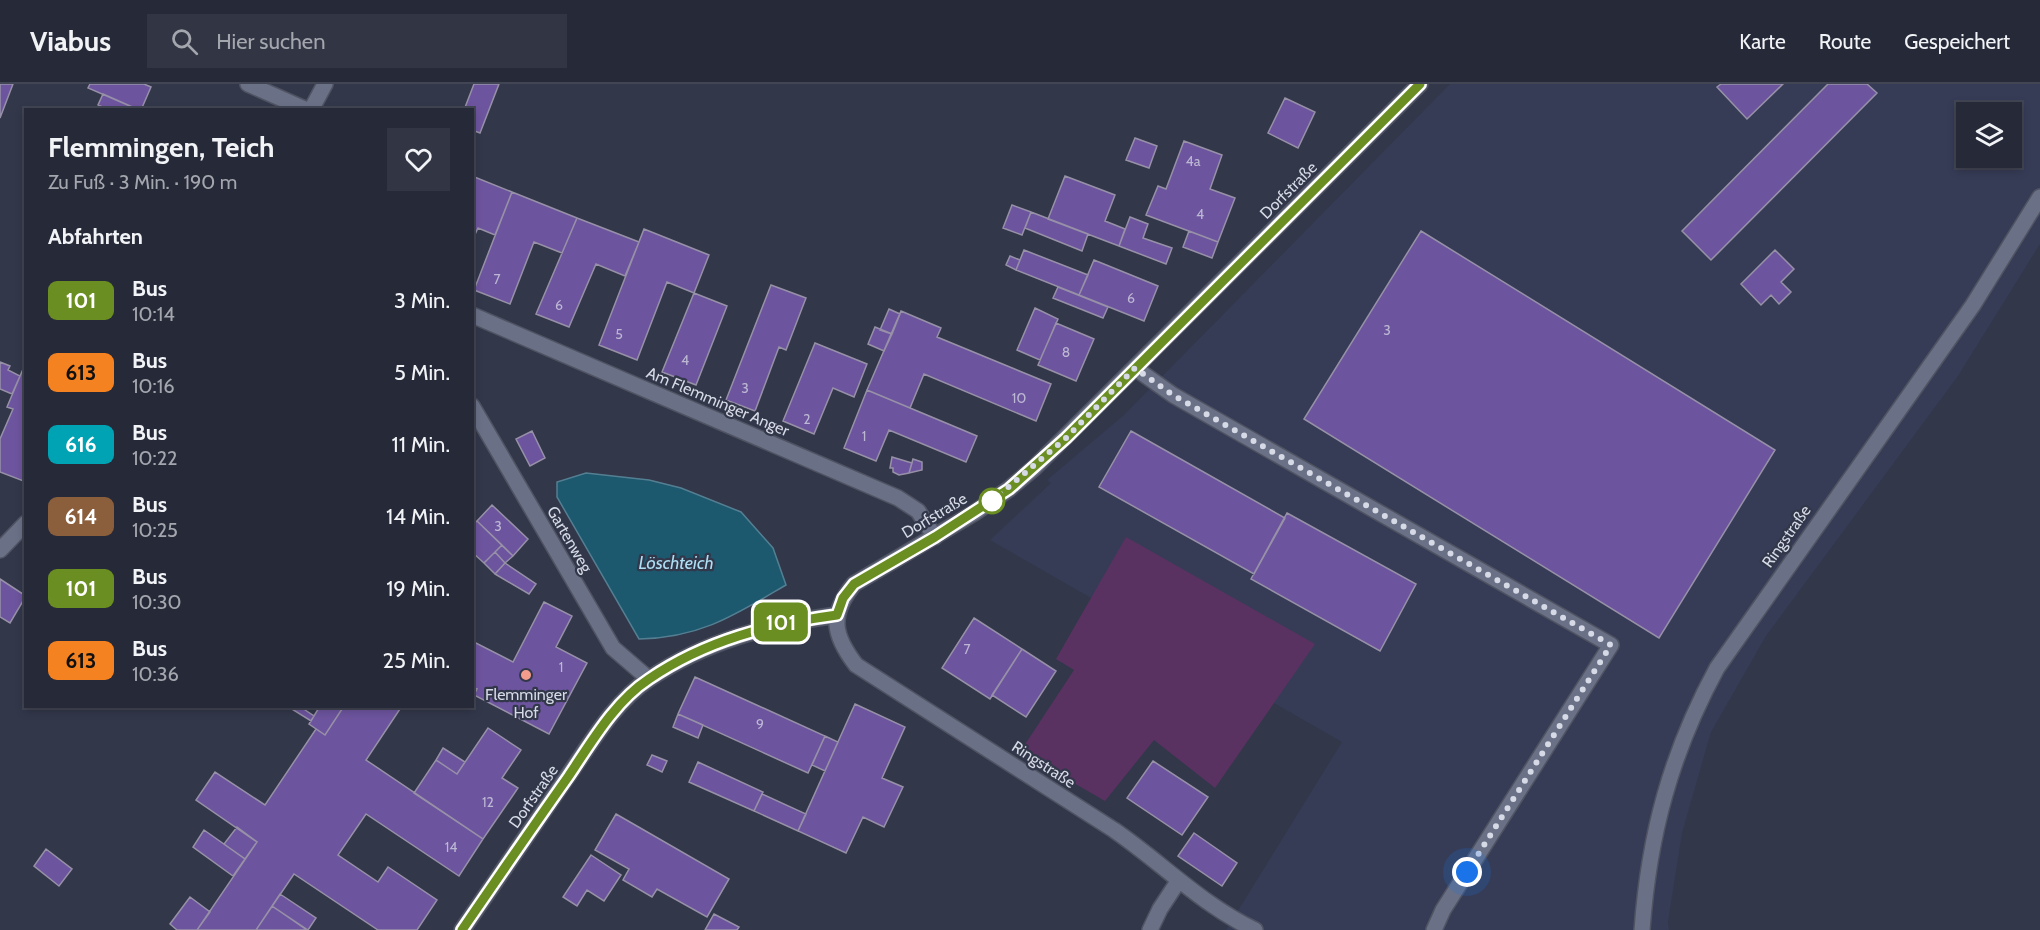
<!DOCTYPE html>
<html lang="de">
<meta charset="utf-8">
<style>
:root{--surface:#262938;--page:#323543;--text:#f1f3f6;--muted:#a4a6ae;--line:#424553}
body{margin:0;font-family:Cabin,sans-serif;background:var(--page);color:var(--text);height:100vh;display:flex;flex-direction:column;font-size:22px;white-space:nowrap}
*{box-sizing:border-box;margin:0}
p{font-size:20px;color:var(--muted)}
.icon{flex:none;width:33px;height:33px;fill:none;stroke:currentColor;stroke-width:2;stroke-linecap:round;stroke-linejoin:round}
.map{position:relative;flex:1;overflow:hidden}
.details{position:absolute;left:24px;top:24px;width:450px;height:600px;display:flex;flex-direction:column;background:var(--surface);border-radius:0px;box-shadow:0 3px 9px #0003,0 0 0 2px var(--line)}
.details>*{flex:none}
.badge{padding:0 12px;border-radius:9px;font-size:21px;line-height:39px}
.buttons{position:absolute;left:1956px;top:18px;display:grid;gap:12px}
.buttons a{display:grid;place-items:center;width:66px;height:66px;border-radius:0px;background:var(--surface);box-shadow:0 3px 9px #0003,0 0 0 2px var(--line);font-size:30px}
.you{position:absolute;width:30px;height:30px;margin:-15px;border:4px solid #fff;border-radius:50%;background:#1a73e8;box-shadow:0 0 0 9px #1a73e833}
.map>.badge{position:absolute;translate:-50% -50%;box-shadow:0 0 0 3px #fff}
h2{padding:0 24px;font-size:22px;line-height:54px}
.round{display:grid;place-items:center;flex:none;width:63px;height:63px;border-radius:0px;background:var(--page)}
.overview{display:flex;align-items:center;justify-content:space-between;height:102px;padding:0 24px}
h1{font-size:28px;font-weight:700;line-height:45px}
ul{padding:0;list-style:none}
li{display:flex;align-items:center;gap:18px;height:72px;padding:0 24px}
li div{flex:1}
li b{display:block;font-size:22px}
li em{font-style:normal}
li .badge{min-width:66px;font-weight:700;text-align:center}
header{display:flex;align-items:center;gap:36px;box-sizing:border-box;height:84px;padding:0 30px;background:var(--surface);border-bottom:2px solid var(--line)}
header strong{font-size:28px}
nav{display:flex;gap:33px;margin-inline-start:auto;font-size:21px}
.search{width:420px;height:54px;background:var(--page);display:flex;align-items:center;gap:15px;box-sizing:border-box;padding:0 21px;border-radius:0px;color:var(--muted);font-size:22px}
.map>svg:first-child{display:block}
.built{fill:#363c56;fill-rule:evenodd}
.green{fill:#593261}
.water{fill:#1c586e;stroke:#547f92;stroke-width:1.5}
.building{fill:#6d549e;stroke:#9791a8;stroke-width:1.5}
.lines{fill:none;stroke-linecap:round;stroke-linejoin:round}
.minor-casing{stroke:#4f5362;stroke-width:18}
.minor{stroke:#6a7086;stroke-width:15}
.line-casing{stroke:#fff;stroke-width:14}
.line{stroke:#6b8e23;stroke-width:9}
.walk{stroke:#d6dae6;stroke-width:6;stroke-dasharray:0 10.8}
.stop-dot{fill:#fff;stroke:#6b8e23;stroke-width:3}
.poi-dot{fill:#f49d8c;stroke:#32374a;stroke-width:2}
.labels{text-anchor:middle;stroke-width:4.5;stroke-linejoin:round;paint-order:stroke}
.number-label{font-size:14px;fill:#bcb8d4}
.street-label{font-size:16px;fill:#d6dae6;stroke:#32374a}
.poi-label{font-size:16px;fill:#d6dae6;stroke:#32374a}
.water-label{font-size:18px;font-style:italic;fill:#addef3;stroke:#32374a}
</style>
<header>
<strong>Viabus</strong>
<div class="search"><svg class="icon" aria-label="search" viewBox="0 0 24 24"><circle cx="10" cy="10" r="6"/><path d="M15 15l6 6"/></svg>Hier suchen</div>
<nav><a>Karte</a><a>Route</a><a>Gespeichert</a></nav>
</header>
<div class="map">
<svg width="2040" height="846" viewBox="0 0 2040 846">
<rect width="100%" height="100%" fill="#32374a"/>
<!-- built -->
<path class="built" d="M1450,0H2040V160L1958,292L1766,552L1711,648L1682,749L1668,838L1669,846H1226L1342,658L990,456L1051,399L1047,396L1124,331ZM1966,28H2012V74H1966Z"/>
<!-- green -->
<path class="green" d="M1126,453L1315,560L1215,704L1154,656L1105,717L1020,668L1074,586L1056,575Z"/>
<!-- water -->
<path class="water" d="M586,389L649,396L681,404L741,428L773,464L786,501C735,531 700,554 639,555L557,413V398Z"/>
<!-- building -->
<path class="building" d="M0,0H13L0,34Z
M90,0H144L151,3L141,26H139L88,4Z
M474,0H499L480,49L472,46V26H464Z
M1721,0H1783L1747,35L1717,3Z
M1828,0H1867L1877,9L1711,176L1682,147Z
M103,10L137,25V26H109L98,21Z
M1285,14L1315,28L1298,64L1268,49Z
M1135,54L1157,62L1149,84L1126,76Z
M1184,57L1222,71L1210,105L1235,114L1218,158L1146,131L1158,102L1166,105Z
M472,92L512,108L495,151L478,144L472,157Z
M1065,92L1115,111L1105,137L1125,145L1119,162L1048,135Z
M512,108L577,134L562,169L534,158L510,220L474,206Z
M1012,121L1031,128L1022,151L1003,144Z
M1031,128L1088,150L1082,167L1025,144Z
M1130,133L1148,140L1143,154L1172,164L1166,180L1119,162Z
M577,134L639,158L625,192L596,180L569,243L536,230Z
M644,145L709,171L694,209L667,198L637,276L599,261Z
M1189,147L1218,158L1212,174L1183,163Z
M1421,147L1775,366L1659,554L1304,335Z
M1024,166L1088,191L1079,211L1016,186Z
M1775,166L1794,185L1781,198L1791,208L1779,220L1771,211L1761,221L1741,200Z
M1010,172L1020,176L1016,186L1006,181Z
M1094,176L1158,202L1144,237L1079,211Z
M771,201L806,214L786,266L779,263L755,327L726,316Z
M1058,203L1108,223L1103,234L1053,214Z
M694,209L727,222L696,301L662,288Z
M1035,224L1058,235L1040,276L1017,266Z
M889,225L900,230L892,250L880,246Z
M901,227L941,244L937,253L1051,300L1036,337L924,290L910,324L867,306Z
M1056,239L1094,255L1076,297L1038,281Z
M875,243L892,250L884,267L868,260Z
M815,259L867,280L854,313L833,304L814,350L783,337Z
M0,278L10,282L8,286L20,292L12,310L0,305Z
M26,278V398L0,388V355L13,325L7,323Z
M867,306L977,352L966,378L889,346L876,377L844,364Z
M532,347L545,374L530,382L516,355Z
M1131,347L1285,434L1254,490L1099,403Z
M892,373L912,379L909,389L899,391L893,388V384H890Z
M913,375L922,378V386L909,389Z
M492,421L528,455L513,472L477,437Z
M1287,429L1416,500L1380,567L1251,495Z
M477,437L502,461L484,479L472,468V441Z
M502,461L513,472L505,479L495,468Z
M495,468L505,479L495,490L484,479Z
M505,479L536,500L529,510L495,490Z
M0,495L26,512L10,539L0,533Z
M544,518L572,532L556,563L587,579L549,650L474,611L477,605L472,603V557L513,578Z
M974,534L1022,565L990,615L942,584Z
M1022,565L1056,587L1026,633L992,611Z
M695,593L825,652L808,689L678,630Z
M855,620L905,643L882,694L903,703L884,743L863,733L846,769L798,747Z
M287,622H299L314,632L311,637Z
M320,622H344L325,651L309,640Z
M344,622H402L366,676L483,755L459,792L366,730L338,771L378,798L388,783L437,816L417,846H378L294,790L256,846H197L257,758L196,716L215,688L265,721L316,645L325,651Z
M678,630L703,641L698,654L673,643Z
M488,644L521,666L502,694L518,704L483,755L414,709L436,676L457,690Z
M825,652L838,658L825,687L812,681Z
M443,664L465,678L457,690L436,676Z
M652,671L667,677L662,688L647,681Z
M1153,677L1208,713L1182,751L1127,714Z
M698,678L763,708L754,727L689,698Z
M762,710L806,730L798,747L754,727Z
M616,730L729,795L707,833L657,805L652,813L623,796L629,785L595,766Z
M237,743L257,758L245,775L224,760Z
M204,746L245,775L233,792L193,763Z
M1194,749L1237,779L1222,802L1178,772Z
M46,765L72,785L59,802L34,782Z
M591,771L621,791L604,817L587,806L577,822L563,813Z
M280,810L316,834L308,846L272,822Z
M190,813L210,828L197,846H177L170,840Z
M272,822L307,846H256Z
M714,830L739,843L737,846H705Z"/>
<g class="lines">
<!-- minor casing -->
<g class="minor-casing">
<path id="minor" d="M248,0L307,26
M311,26L325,0
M472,231L898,414L918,427L935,453
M1135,284L1173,311L1611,561L1443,826L1434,846
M472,322L613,564L649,595
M0,466L26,439
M462,846C496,796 531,746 565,696C590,661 613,619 649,595C705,557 771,540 837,531
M1150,846L1160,825L1179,796
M1255,846C1202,821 1162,779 1114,746L856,581C833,551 829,531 854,500L974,429L1009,405L1034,384L1420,0
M1642,846C1649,750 1671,669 1717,584L1973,221L2040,113"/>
</g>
<!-- minor -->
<use href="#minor" class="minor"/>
</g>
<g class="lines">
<!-- line casing -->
<g class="line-casing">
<path id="line" d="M462,846C497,795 532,744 568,693C591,659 614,618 649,595C706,556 770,540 837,531L843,514L854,500L935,453L1009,405L1066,354L1420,0"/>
</g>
<!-- line -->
<use href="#line" class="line"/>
<!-- walk -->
<path class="walk" d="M992,417L1066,354L1135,284L1173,311L1611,561L1467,788"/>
</g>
<!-- markers -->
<circle class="stop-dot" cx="992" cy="417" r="12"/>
<circle class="poi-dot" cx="526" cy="591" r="6"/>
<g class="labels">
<!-- number labels -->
<g class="number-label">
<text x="1193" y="82">4a</text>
<text x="1200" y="135">4</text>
<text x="497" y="200">7</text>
<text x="1131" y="219">6</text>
<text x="559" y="226">6</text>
<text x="1387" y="251">3</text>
<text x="619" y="255">5</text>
<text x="1066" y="273">8</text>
<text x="685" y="281">4</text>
<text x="745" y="309">3</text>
<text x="1019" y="319">10</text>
<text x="807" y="340">2</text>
<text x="864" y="357">1</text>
<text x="498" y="447">3</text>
<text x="967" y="570">7</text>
<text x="561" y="588">1</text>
<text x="760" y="645">9</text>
<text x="488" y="723">12</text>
<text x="451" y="768">14</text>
</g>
<!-- street labels -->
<g class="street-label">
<text transform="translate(1288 106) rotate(-45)" y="6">Dorfstraße</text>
<text transform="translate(718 317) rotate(23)" y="6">Am Flemminger Anger</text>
<text transform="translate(934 431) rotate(-31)" y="6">Dorfstraße</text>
<text transform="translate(1786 452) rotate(-55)" y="6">Ringstraße</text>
<text transform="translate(570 455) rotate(60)" y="6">Gartenweg</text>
<text transform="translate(1044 680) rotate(33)" y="6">Ringstraße</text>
<text transform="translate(533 712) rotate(-55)" y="6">Dorfstraße</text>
</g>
<!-- poi labels -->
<g class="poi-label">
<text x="526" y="616">Flemminger<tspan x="526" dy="18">Hof</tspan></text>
</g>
<!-- water labels -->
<g class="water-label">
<text x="676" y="485">Löschteich</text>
</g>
</g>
</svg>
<div class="buttons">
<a><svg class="icon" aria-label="layers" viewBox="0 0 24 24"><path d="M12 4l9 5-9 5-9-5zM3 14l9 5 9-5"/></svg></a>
</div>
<div class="you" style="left:1467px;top:788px"></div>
<b class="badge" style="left:781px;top:538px;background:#6b8e23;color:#fff">101</b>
<section class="details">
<div class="overview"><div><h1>Flemmingen, Teich</h1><p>Zu Fuß · 3 Min. · 190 m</p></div><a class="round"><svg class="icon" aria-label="heart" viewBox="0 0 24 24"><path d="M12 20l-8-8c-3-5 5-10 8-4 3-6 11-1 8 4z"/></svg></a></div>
<h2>Abfahrten</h2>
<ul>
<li><span class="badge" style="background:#6b8e23;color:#fff">101</span><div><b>Bus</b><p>10:14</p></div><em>3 Min.</em></li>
<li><span class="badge" style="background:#f58220;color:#111">613</span><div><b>Bus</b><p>10:16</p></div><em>5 Min.</em></li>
<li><span class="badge" style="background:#00a3b4;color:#fff">616</span><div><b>Bus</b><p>10:22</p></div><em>11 Min.</em></li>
<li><span class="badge" style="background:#8b5e3c;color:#fff">614</span><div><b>Bus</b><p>10:25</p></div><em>14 Min.</em></li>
<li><span class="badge" style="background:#6b8e23;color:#fff">101</span><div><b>Bus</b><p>10:30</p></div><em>19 Min.</em></li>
<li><span class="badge" style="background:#f58220;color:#111">613</span><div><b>Bus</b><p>10:36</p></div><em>25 Min.</em></li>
</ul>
</section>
</div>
